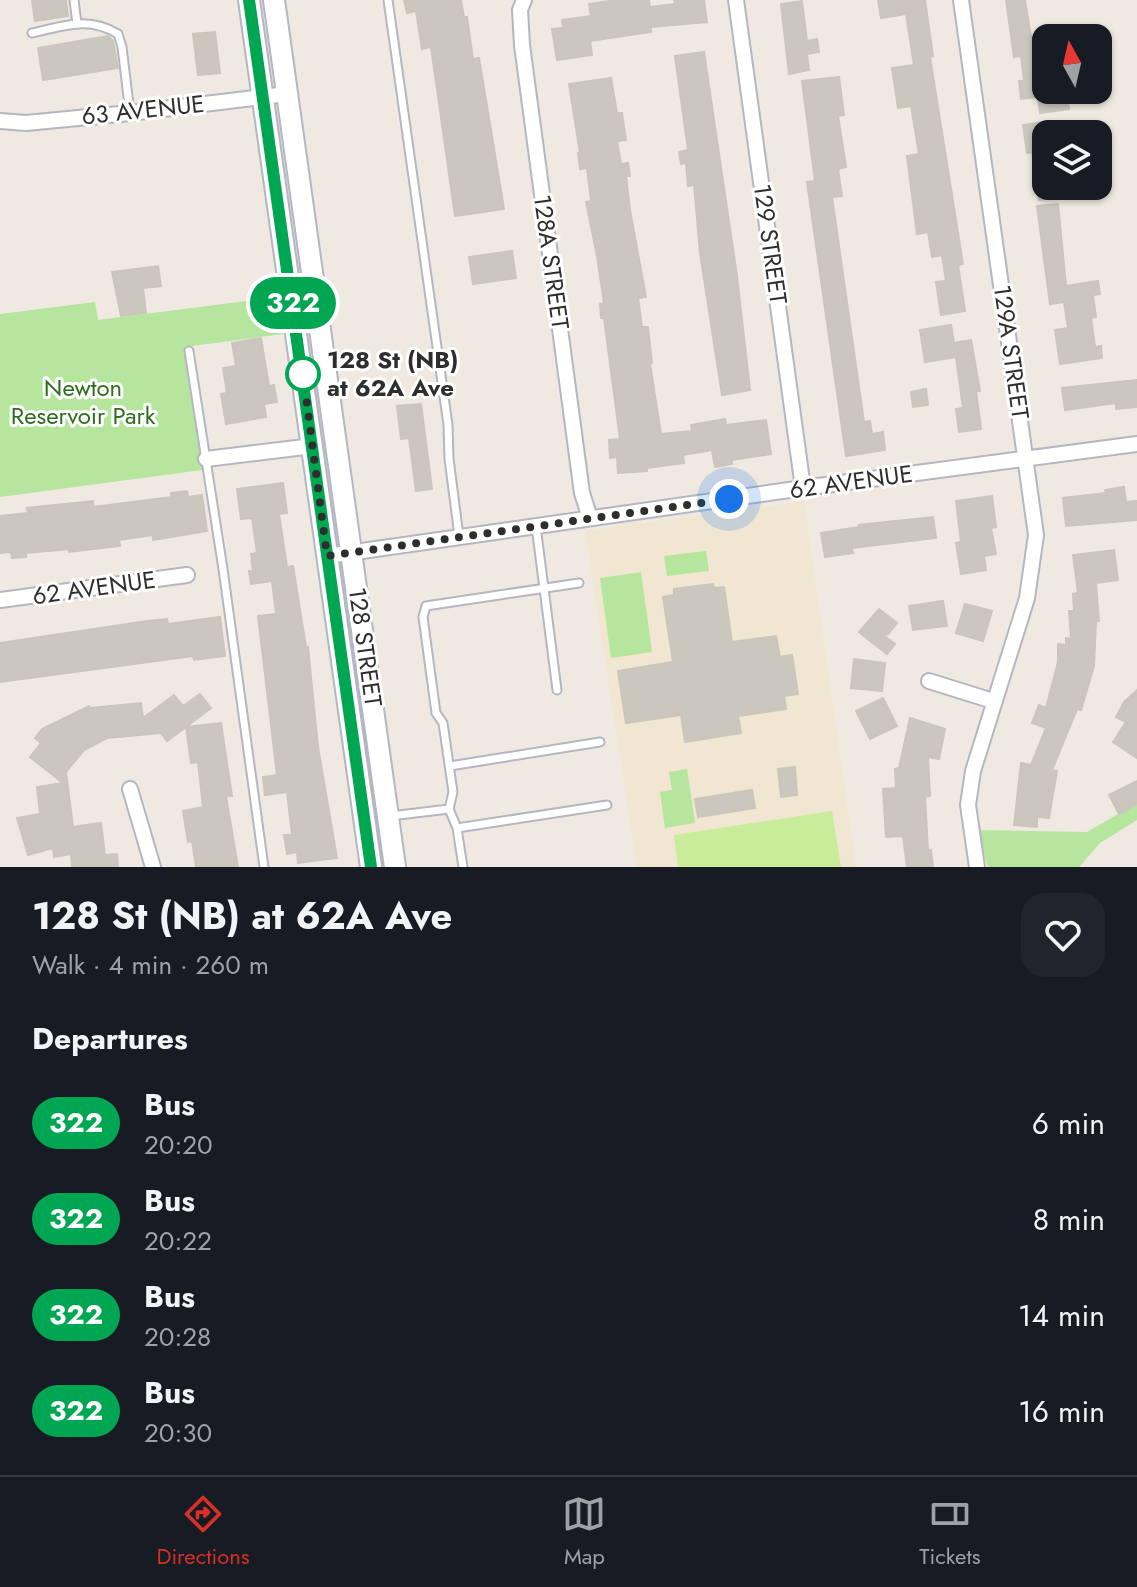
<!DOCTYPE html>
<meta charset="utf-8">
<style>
:root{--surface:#171b24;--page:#20242c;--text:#f1f3f6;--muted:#9ea1a6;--line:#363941;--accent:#d93025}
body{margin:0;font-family:Jost,sans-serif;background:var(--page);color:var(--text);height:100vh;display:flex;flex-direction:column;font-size:30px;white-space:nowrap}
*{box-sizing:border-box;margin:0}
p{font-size:26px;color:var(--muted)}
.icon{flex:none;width:44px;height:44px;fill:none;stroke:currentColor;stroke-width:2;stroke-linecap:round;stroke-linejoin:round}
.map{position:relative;height:867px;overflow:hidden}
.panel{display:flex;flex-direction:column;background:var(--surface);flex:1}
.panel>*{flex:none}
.badge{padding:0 16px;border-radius:26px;font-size:28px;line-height:52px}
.needle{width:52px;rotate:352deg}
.tools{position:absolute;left:1032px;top:24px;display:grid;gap:16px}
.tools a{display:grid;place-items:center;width:80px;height:80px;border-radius:16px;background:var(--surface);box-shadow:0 2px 6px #0004;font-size:40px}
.you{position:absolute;width:40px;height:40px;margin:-20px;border:6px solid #fff;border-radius:50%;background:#1a73e8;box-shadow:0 0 0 12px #1a73e833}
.map>.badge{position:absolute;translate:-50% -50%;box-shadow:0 0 0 4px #fff}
h2{padding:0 32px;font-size:30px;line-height:72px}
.round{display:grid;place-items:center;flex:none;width:84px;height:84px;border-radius:24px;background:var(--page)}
.overview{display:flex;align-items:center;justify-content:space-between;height:136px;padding:0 32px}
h1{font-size:38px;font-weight:700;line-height:60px}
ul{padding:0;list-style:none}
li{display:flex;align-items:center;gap:24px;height:96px;padding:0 32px}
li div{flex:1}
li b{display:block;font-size:30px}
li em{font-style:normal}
li .badge{min-width:88px;font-weight:700;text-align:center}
.tabs{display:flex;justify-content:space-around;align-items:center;height:112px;border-top:2px solid var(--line);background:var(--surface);font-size:22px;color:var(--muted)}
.tabs a{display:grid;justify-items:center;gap:4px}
.tabs .on{color:var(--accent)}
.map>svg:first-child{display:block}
.education{fill:#f0e6d1}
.green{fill:#b6e59e}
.pitch{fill:#c9ec9a}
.building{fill:#cbc7bf;stroke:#cbc5ba;stroke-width:2}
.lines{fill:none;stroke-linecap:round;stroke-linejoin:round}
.service-casing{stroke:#b4b7c1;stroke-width:11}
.minor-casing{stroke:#b4b7c1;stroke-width:18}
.secondary-casing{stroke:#b4b7c1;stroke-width:24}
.service{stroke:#fff;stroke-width:7}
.minor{stroke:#fff;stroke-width:14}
.secondary{stroke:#fff;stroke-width:20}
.line-casing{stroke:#fff;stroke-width:18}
.line{stroke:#00a651;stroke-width:12}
.walk{stroke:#2e2e2e;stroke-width:8;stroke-dasharray:0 14.4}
.stop-dot{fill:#fff;stroke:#00a651;stroke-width:4}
.labels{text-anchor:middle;stroke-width:6;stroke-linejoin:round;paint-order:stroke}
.street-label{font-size:24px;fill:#2e2e2e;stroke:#fff}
.stop-label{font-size:24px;font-weight:bold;fill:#2e2e2e;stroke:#fff;text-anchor:start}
.park-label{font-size:24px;fill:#2c6e1b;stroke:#fff}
</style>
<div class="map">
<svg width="1137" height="867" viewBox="0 0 1137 867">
<rect width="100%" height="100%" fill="#efe9e1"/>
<!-- education -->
<path class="education" d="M804,501L856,867H637L585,531Z"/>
<!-- green -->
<path class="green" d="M278,297L283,334L185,347L202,470L0,497V314L95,302L98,320Z
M706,551L709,571L667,576L664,556Z
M641,572L652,652L611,658L600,578Z
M687,769L695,823L665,828L660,792L672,790L669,772Z
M1137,803V820L1100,843L1079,867H988L976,830L1087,832Z"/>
<!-- pitch -->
<path class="pitch" d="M832,811L841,867H678L674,835Z"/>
<!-- building -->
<path class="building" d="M32,0H66L68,16L35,21Z
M404,0H461L464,17H467L473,59L479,58L504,209L455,216L431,47L422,49L416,11L407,13Z
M616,0H649L650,7L675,4L674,0H704L707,22L651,27V32L590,41L592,55L557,60L552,29L563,28L562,20L591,16L589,4Z
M878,0H925L933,56L930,57L963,264L958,265L965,311L941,315L936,282L946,281L942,255L932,257L928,232L917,234L907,156L919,154L911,106L898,108L892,68L914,65L906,14L881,18Z
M1006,0H1025L1031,37L1046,34V90H1067L1069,109L1040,113L1038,97L1021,99L1019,81H1024L1021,56L1014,57Z
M802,1L807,41L817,39L819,52L807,54L809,70L789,74L781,4Z
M215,32L220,73L198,75L193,34Z
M108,36L113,41L118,68L43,80L38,48Z
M704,52L737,276L750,390L722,395L700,253L694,185L688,186L686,163L681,164L679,152L688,150L675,56Z
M839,77L844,115L838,116L846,167L838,169L842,196L832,197L864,422L870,421L872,434L883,432L885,450L846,456L807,182L815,181L802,81Z
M611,78L617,113H622L626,140L617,141L621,164L628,163L630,176H626L630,210L646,297L638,298L642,327H648L652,363L650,364L661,434L692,431L691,425L725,419L726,425L766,420L771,454L732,460V464L715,467L712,450L683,455L684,463L647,468V471L618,473L617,457L610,458L609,440L620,439L604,318H601L600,304L604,303L597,256L586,202L591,201L587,168L580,169L578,153H580L569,84Z
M1042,122L1046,150V199L1039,200L1032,152L1027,153L1023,125Z
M1058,204L1066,286L1098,281L1100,294L1093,295L1096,317L1091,318L1095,347L1101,346L1102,358L1060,364L1055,330L1068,328L1064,302L1050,304L1037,206Z
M512,251L516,278L473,284L469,257Z
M158,266L161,286L143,288L146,313L121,316L112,272Z
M951,325L954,343L971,340L980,391H976L981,429L959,432L956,409L963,408L956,357L925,362L920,330Z
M261,338L269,386L274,385L277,402L264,404L266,417L226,424L221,394L227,393L223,368L236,366L232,343Z
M1137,380V407L1116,409V403L1065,410L1062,388Z
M926,389L928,405L913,407L911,392Z
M421,404L432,489L416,491L409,438L401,439L397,406Z
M283,483L287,513L279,514L287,567L293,566L306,647H308L318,747L337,858L298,863L297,852L287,854L284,835H292L287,792L265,795L263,777L277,775L258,616L276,614L272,581L251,584L249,571H253L251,554L257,553L252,518L241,519L237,489Z
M1124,487L1126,502L1137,501V520L1066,526L1063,498L1106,493L1105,490Z
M187,491L188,497L202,495L207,531L153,540V535L119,540L120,546L69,552V549L26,553V557L12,558L11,552L0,553V516L28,513L27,508L93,501V507L172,497L171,493Z
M992,496L996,527L991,528L996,554L984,556L986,570L961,574L956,543L961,542L956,501Z
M933,517L936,538L852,548L853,553L825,557L821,533L859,527V525Z
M1114,550L1118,580L1096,583L1099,621H1096L1094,666L1081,710L1077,709L1052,770L1057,771L1049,818L1037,817V827L1014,825L1021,763L1031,765L1046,728L1032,723L1039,705L1046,708L1058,662V644L1066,645V638L1071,639L1069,611H1074L1073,594L1078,593L1073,555Z
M713,584L714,588L724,587L732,642L776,636L780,657L792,655L798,694L784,696L786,709L738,716L741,733L685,742L681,715L626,723L618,671L673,662L663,597L674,595V589Z
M943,601L947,626L913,630L909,606Z
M965,604L992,611L983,641L956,633Z
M879,609L897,623L888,634L883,635L895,644L887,654L859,632Z
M220,617L225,656L194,660L193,656L0,682V643L147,621L167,619L168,624Z
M854,659L885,663L882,691L851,688Z
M1137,690V758L1113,742L1126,722L1116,717L1124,702Z
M200,694L211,708L167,741L161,733L107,738L84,750L66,772L73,827L101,823L105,855L117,854L118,867H72L71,854L54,857L53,848L28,855L17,818L40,814L37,787L63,783L30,757L41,743L35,738L42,729L89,706L90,708L141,703L143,718L174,695L183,706Z
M883,698L897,726L870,739L856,711Z
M910,718L945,729L939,759L928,757L930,796L925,797L928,851L931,850L933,867H907L903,836L886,837L883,789L896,788L895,769L899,768Z
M221,723L232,796H226L238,867H196L192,841L188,842L183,811L203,807L198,762L191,763L186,727Z
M795,767L797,795L781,797L778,769Z
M1137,781V804L1119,814L1109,795Z
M752,790L755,808L698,817L695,799Z"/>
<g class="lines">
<!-- service casing -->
<g class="service-casing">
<path id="service" d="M74,0L77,24
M388,0L448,425L449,459L459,536
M32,33C65,26 88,16 118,34L122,47L130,113
M189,351L223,569L264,867
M536,526L557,690
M450,766L600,742
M390,816L449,809
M457,828L607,805
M463,867L457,828L449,809L453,792L443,723L436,713L423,617L426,606L579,583"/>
</g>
<!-- minor casing -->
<g class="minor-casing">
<path id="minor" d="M524,0L520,10L522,45L582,493L590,518
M736,0L803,488
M961,0L1036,535L1027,598L973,771L968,805L977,867
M0,121L26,123L130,113L287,94
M206,459L313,446
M327,556L803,488L1137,444
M0,600L187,575
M929,681L993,701
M130,789L153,867"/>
</g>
<!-- secondary casing -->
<g class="secondary-casing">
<path id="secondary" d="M249,0L371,867
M274,0L395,867"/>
</g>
<!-- service -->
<use href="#service" class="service"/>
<!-- minor -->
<use href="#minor" class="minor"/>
<!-- secondary -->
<use href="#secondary" class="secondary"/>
</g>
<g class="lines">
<!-- line casing -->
<g class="line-casing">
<path id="line" d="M249,0L371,867"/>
</g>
<!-- line -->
<use href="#line" class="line"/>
<!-- walk -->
<path class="walk" d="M303,374L327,556L729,499"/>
</g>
<!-- markers -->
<circle class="stop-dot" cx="303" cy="374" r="16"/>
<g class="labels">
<!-- street labels -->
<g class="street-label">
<text transform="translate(143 110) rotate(-6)" y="8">63 AVENUE</text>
<text transform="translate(770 244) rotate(82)" y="8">129 STREET</text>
<text transform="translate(551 262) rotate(82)" y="8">128A STREET</text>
<text transform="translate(1011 352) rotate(82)" y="8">129A STREET</text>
<text transform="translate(851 482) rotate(-8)" y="8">62 AVENUE</text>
<text transform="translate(94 588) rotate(-8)" y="8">62 AVENUE</text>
<text transform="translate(365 647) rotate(82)" y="8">128 STREET</text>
</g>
<!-- stop labels -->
<g class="stop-label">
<text x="327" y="368">128 St (NB)<tspan x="327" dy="28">at 62A Ave</tspan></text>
</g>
<!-- park labels -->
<g class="park-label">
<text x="83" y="396">Newton<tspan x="83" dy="28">Reservoir Park</tspan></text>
</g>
</g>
</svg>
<div class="tools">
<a><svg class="needle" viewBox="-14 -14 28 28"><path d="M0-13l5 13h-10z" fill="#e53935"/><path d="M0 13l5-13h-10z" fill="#9ea1a6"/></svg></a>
<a><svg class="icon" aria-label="layers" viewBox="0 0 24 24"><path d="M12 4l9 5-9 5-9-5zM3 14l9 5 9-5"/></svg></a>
</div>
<div class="you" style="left:729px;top:499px"></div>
<b class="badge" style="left:293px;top:303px;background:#00a651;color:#fff">322</b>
</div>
<section class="panel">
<div class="overview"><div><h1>128 St (NB) at 62A Ave</h1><p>Walk · 4 min · 260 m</p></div><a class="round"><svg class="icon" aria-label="heart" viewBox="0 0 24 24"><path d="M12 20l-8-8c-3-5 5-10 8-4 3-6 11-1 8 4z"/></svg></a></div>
<h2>Departures</h2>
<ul>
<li><span class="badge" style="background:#00a651;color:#fff">322</span><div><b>Bus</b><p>20:20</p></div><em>6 min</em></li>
<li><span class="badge" style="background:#00a651;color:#fff">322</span><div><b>Bus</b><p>20:22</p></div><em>8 min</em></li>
<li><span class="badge" style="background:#00a651;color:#fff">322</span><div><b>Bus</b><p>20:28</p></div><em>14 min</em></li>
<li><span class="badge" style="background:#00a651;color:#fff">322</span><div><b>Bus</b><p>20:30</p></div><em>16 min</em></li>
</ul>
</section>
<nav class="tabs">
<a class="on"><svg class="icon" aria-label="directions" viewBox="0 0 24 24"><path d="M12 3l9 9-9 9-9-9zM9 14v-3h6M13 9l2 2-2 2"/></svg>Directions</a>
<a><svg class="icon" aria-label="map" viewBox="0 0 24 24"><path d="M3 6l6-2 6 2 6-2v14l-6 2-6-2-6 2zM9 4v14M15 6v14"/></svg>Map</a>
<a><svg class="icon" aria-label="tickets" viewBox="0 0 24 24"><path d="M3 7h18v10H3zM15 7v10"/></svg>Tickets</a>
</nav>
